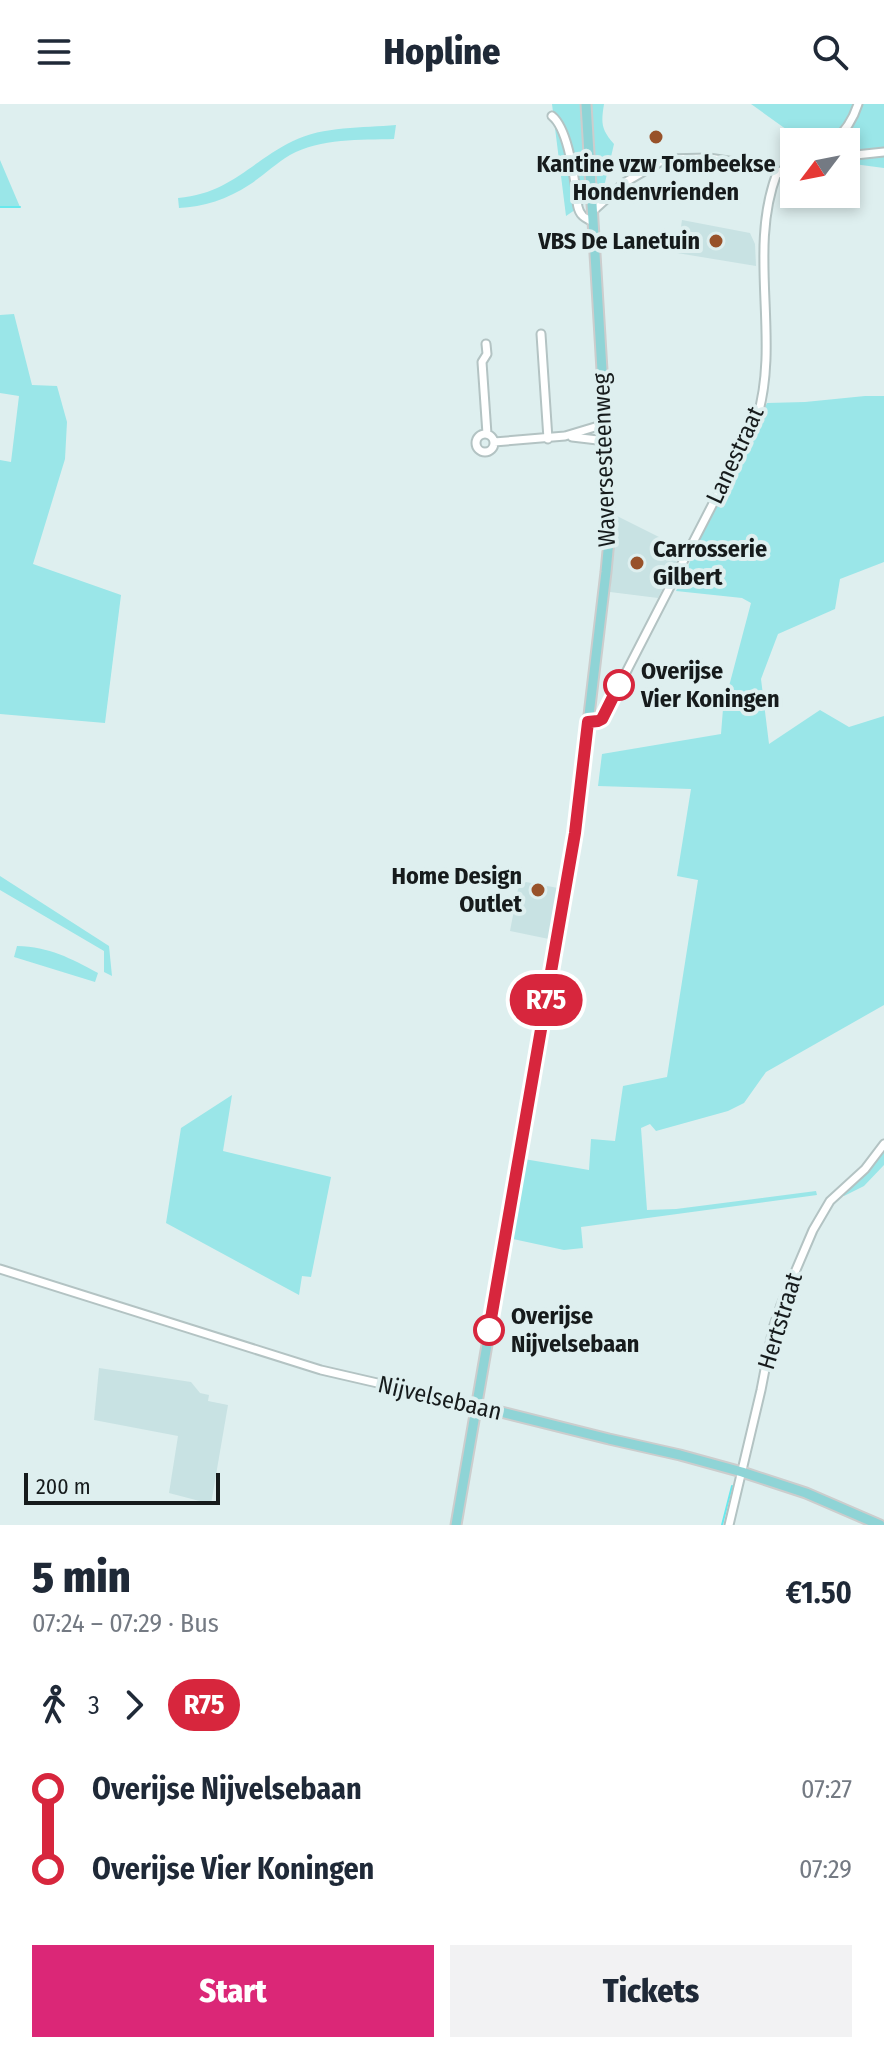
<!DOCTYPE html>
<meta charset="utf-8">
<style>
:root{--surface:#fff;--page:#f2f2f3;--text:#1f2937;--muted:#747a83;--accent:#db2777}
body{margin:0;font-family:"Fira Sans Condensed",sans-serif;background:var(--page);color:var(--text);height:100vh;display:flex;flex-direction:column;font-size:30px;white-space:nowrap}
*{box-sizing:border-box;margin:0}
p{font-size:26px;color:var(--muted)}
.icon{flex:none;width:44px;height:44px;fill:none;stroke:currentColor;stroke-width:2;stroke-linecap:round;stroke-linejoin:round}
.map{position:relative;height:1421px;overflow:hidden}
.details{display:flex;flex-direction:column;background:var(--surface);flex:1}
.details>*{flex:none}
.badge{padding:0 16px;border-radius:26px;font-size:28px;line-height:52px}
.needle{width:52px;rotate:238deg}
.controls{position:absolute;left:780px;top:24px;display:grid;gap:16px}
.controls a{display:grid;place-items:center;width:80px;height:80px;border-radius:0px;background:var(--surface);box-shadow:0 4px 12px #0003;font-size:40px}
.scale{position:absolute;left:24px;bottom:20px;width:196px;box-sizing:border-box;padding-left:8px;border:4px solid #161b1c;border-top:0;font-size:22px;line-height:28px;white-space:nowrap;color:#161b1c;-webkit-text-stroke:6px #deefef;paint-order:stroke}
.map>.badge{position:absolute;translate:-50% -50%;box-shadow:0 0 0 4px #fff}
.legs{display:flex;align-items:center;gap:12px;height:88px;padding:0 32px;font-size:26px}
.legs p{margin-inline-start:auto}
.overview{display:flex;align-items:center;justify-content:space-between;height:136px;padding:0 32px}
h1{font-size:44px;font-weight:800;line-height:60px}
.primary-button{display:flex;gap:16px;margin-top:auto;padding:16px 32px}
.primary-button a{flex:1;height:92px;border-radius:0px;background:var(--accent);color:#fff;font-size:32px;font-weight:800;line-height:92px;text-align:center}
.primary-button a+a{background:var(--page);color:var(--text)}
ul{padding:0 32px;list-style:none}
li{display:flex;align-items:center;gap:28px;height:80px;font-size:30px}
li i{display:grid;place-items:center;width:12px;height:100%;margin:0 10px;background:currentColor}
li i::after{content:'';width:20px;height:20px;margin:-10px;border:6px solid;border-radius:50%;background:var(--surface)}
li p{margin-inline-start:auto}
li:first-child i{background:linear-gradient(#0000 50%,currentColor 0)}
li:last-child i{background:linear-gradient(currentColor 50%,#0000 0)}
header{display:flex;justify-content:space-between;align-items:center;height:104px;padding:0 32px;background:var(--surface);font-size:36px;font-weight:800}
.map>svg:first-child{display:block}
.built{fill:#c8e2e3}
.green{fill:#9ae6e8}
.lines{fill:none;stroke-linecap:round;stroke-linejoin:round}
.stream{stroke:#68e9ed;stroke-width:2}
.minor-casing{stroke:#b3c3c3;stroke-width:11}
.major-casing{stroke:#cccdcd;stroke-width:13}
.minor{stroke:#fff;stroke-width:7}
.major{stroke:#8fd4d6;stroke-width:9}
.line-1-casing{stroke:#fff;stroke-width:18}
.line-1{stroke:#d7263d;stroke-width:12}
.poi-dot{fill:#98522a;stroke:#deefef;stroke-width:3}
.stop-1-dot{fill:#fff;stroke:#d7263d;stroke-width:4}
.labels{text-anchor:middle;stroke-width:8;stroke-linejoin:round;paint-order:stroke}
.poi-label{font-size:24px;font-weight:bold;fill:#161b1c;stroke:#deefef;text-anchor:end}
.street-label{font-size:24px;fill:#161b1c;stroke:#deefef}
.stop-label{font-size:24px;font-weight:bold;fill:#161b1c;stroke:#deefef;text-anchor:start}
</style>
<header><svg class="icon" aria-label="menu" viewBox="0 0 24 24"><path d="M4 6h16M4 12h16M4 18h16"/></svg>Hopline<svg class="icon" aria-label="search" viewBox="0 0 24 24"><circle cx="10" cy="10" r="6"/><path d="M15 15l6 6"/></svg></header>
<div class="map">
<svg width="884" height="1421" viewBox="0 0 884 1421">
<rect width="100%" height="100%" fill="#deefef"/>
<!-- built -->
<path class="built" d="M682,116L750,129L755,140L756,162L677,149Z
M615,411L683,445L658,494L610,488Z
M526,778L558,784L549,835L510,827L518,785Z
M99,1264L191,1278L200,1289L209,1291L208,1297L228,1301L211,1400L169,1389L178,1332L94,1316Z"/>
<!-- green -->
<path class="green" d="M552,0H604C601,19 601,25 614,40L603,87L566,112Z
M751,0H884V64L846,59V38H804Z
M396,21L394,35C360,36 321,34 290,51C275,60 263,72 249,81C228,95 203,103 179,104L178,94C231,89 250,58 293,37C323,22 363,24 396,21Z
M0,56L20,103H0Z
M14,210L32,281L57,282L67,318L65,355L33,460L121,491L105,619L0,610V356L11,358L19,292L0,289V211Z
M865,292H884V458L840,475L835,505L778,530L761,575L769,640L820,606L849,623L884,612V901L766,968L744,999L728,1007L656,1027L650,1020L641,1024L647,1106L676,1105L816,1087L817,1091L581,1123L583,1144L564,1146L513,1135L524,1055L589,1066L591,1035L615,1037L623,982L667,973L698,776L677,772L691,685L598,682L602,650L721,630L723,605L751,499L742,494L676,487L699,439L705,422L767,299L805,298Z
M0,772L109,842L112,872L104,868V847L0,786Z
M17,842C50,843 70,854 98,869L95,878L14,853Z
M232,991L223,1047L331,1073L311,1173L302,1172L299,1191L166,1119L181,1024Z
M884,1044V1061L864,1082L844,1092L839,1091Z"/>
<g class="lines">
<!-- stream -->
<path class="stream" d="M0,103H20
M722,1421L732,1382"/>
<!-- minor casing -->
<g class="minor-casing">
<path id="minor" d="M552,12C567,24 573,66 576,86C577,93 576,105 582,111C583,113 591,117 593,118
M833,38C846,27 853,16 858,0
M846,52L884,48
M593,107L624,79L665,55L709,54L760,62L784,71L794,69
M541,230L548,335
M486,240L487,250L482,258L487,330
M476 339a9 9 0 1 1 18 0a9 9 0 1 1-18 0Z
M572,333L606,337
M494,338L565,332L605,320
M588,618H595L602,615L757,314C781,235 747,147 777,69L794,60
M0,1165L321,1266L477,1302
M729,1421L761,1286L773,1224L781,1201L813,1126L830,1097L865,1065L884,1040"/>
</g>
<!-- major casing -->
<g class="major-casing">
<path id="major" d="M477,1302L609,1335L680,1351L742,1368L806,1389L880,1421
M456,1421L575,729L606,468L609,436V383L586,0"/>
</g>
<!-- minor -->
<use href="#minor" class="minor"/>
<!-- major -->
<use href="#major" class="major"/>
</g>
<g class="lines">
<!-- line-1 casing -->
<g class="line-1-casing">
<path id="line-1" d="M489,1226L575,729L588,618L598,617L602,615L619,581"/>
</g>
<!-- line-1 -->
<use href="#line-1" class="line-1"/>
</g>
<!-- markers -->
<g class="poi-dot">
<circle cx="656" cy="33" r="8"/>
<circle cx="716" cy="137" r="8"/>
<circle cx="637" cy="459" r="8"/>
<circle cx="538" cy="786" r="8"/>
</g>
<g class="stop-1-dot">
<circle cx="619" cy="581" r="14"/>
<circle cx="489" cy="1226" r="14"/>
</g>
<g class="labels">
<!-- poi labels -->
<g class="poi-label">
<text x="656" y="68" text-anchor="middle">Kantine vzw Tombeekse<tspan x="656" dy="28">Hondenvrienden</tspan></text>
<text x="700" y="145">VBS De Lanetuin</text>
<text x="653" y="453" text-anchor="start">Carrosserie<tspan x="653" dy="28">Gilbert</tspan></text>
<text x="522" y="780">Home Design<tspan x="522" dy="28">Outlet</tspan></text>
</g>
<!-- street labels -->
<g class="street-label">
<text transform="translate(735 351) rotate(-65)" y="8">Lanestraat</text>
<text transform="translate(604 356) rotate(-92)" y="8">Waversesteenweg</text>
<text transform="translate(780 1217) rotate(-73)" y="8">Hertstraat</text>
<text transform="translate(440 1294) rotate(13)" y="8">Nijvelsebaan</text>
</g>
<!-- stop labels -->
<g class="stop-label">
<text x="641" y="575">Overijse<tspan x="641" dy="28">Vier Koningen</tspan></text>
<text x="511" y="1220">Overijse<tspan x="511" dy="28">Nijvelsebaan</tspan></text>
</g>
</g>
</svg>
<div class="controls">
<a><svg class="needle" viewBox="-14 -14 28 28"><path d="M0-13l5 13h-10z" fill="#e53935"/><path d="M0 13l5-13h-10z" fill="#747a83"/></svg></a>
</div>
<div class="scale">200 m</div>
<b class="badge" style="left:546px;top:896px;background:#d7263d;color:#fff">R75</b>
</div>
<section class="details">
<div class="overview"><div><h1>5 min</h1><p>07:24 – 07:29 · Bus</p></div><b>€1.50</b></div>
<div class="legs"><svg class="icon" aria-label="walk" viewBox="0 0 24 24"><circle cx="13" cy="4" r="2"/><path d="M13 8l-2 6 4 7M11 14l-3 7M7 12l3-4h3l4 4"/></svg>3<svg class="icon" aria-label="forward" viewBox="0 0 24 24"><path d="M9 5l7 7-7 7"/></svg><b class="badge" style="background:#d7263d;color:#fff">R75</b></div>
<ul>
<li><i style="color:#d7263d"></i><b>Overijse Nijvelsebaan</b><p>07:27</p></li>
<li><i style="color:#d7263d"></i><b>Overijse Vier Koningen</b><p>07:29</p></li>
</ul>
<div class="primary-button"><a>Start</a><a>Tickets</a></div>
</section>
